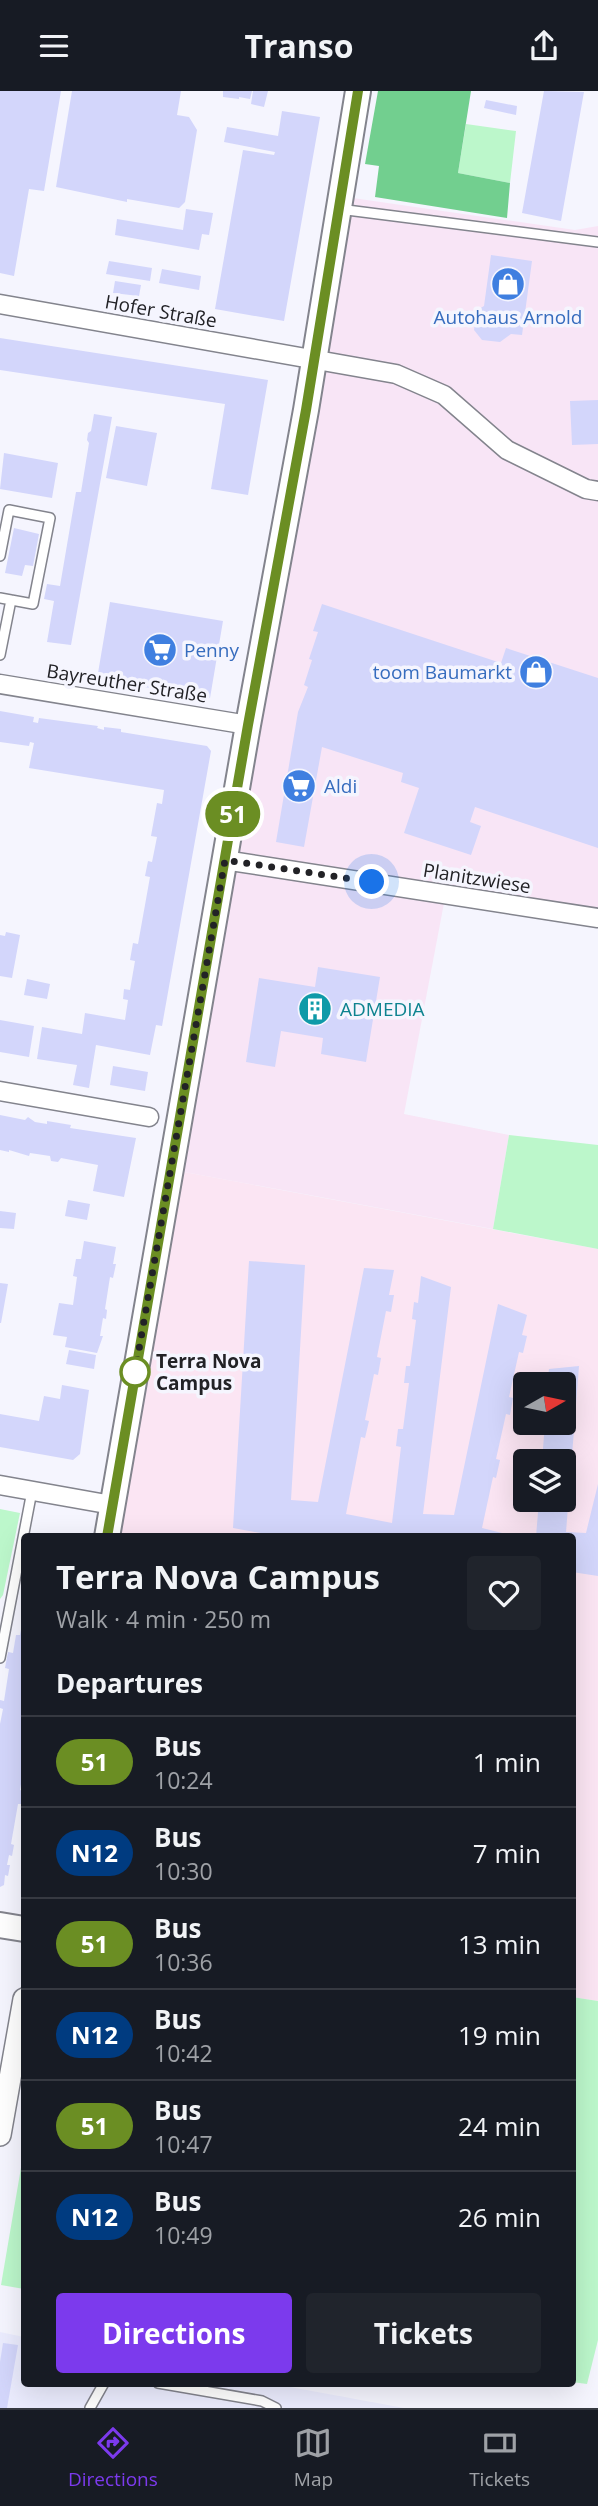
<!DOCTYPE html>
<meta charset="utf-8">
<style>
:root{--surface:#171b24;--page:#20242c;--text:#f1f3f6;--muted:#9ea1a6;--line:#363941;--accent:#7c3aed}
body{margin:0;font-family:"Open Sans",sans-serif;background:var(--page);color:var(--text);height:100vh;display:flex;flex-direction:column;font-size:26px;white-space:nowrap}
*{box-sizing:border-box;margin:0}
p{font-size:23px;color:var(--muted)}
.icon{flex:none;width:38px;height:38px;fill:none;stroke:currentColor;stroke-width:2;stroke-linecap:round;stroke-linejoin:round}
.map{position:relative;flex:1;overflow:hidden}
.drawer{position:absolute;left:21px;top:1442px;width:555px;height:854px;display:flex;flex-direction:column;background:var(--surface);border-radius:7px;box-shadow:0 7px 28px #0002}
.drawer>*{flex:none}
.badge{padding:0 14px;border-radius:23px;font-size:24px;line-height:46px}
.needle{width:46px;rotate:81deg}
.buttons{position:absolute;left:513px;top:1281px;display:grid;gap:14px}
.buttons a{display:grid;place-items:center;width:63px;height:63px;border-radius:7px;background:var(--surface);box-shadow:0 7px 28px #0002;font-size:35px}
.you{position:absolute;width:35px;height:35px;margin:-18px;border:5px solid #fff;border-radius:50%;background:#1a73e8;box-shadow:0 0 0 10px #1a73e833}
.map>.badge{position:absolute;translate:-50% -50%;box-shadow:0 0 0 4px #fff}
h2{padding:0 35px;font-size:26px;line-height:63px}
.round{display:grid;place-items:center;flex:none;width:74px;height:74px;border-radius:7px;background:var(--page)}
.headline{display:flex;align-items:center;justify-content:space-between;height:119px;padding:0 35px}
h1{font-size:33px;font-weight:700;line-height:52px}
.cta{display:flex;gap:14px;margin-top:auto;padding:14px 35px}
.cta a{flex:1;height:80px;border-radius:7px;background:var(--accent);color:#fff;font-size:28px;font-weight:700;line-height:80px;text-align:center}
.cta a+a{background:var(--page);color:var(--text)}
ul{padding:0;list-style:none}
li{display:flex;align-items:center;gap:21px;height:91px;padding:0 35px;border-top:2px solid var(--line)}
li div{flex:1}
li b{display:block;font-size:26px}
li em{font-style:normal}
li .badge{min-width:77px;font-weight:700;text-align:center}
header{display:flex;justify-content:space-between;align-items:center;height:91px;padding:0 35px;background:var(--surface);font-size:32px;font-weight:700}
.dock{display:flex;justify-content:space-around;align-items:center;height:98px;border-top:2px solid var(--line);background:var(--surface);font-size:19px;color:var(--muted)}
.dock a{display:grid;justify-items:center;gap:4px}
.dock .on{color:var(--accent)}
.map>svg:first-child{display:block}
.commercial{fill:#f8e5f6}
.built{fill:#ebecfe}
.education{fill:#fbe5f3;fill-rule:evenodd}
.green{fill:#bcf7cb}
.forest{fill:#72cf8f}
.building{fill:#d3d6fb}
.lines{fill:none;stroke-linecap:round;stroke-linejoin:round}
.service-casing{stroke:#83848d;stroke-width:12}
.minor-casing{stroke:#83848d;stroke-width:21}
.tertiary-casing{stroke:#83848d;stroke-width:24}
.secondary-casing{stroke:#83848d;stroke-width:28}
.service{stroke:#fff;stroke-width:9}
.minor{stroke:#fff;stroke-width:18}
.tertiary{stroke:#fff;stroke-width:21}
.secondary{stroke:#fff;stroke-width:24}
.line-casing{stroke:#fff;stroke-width:16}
.line{stroke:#6b8e23;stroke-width:10}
.walk{stroke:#222226;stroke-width:7;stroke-dasharray:0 12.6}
.stop-dot{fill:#fff;stroke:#6b8e23;stroke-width:3.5}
.labels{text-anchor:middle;stroke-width:7;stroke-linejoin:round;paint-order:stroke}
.street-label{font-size:19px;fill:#222226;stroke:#f5f5fe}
.shop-label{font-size:19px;fill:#366cbe;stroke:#f5f5fe;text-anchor:start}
.culture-label{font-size:19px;fill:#0d838f;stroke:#f5f5fe;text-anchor:start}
.stop-label{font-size:19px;font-weight:bold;fill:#222226;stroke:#f5f5fe;text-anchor:start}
</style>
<header><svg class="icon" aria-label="menu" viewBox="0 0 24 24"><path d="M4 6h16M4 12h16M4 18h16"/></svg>Transo<svg class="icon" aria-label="share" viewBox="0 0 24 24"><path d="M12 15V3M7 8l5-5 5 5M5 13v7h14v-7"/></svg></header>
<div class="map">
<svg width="598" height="2317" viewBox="0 0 598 2317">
<rect width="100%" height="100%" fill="#f5f5fe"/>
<!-- commercial -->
<path class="commercial" d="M346,106L575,139L598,135V836L444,812L404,1023L509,1044L493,1138L179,1080Z"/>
<!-- built -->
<path class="built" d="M0,2241L24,2246V2292L274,2293L404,2317H0Z"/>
<!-- education -->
<path class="education" d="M179,1080L598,1158V1910L572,1906V1446H117ZM525,1293H564V1332H525ZM525,1370H564V1409H525Z"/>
<!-- green -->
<path class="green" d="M466,33L516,40L510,92L458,82Z
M509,1044L598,1054V1158L493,1138Z
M0,1418L20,1422L3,1504L0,1508Z
M572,1906L598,1910V2249L587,2293L572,2291Z
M24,2059V2198L1,2194Z"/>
<!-- forest -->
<path class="forest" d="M378,0H471L458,82L510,92L507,127L375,106L379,75L365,73Z"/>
<!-- building -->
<path class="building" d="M0,0H61L44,100L29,98L14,185L0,182Z
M72,0H181L177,24L189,26L197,39L185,111L179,117L127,108V111L56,96Z
M223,0H252L250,8L239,6V8L223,6Z
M253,0H268L264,16L251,13Z
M544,0L584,1L561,130L522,122Z
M486,9L517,15L516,24L484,17Z
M282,20L320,26L284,230L215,218L243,59L274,64L275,61L224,51L227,36L278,45Z
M186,118L213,122L209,144L202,143L199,159L115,144L117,128L183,139Z
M491,164L532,170L522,244L511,243L500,251L482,249L474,239L477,219L484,215Z
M109,170L152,177L150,190L106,183Z
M162,178L201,185L199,199L159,192Z
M115,190L141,194L139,205L113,202Z
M0,247L268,289L248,404L211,398L225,313L0,279Z
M598,309V353L572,354L570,310Z
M94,323L112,326L71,554L47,551L54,510L44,508L47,493L60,495L76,401H81L89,352L87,349L88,342L91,340Z
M116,335L157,342L147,395L106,387Z
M4,362L58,372L52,407L0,398Z
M14,437L39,443L33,475L25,474L22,485L5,482Z
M110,511L223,530L210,607L97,588Z
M322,513L501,572L506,557L598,587V757L475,716L470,731L481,735L471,764L404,742L419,697L401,691L403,682L322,656L304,756L276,751L298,621L308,596L304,594L312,569L309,568L318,541L313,540Z
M0,620L34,626L33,631L38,632L39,627L98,635L97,637L104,639V636L121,638V641L207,655L211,660L162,935L156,934L150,964L96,954L89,997L73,994L77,974L37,968L42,936L82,943L85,922L125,929L128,909L123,908L124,898L130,899L135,870L130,869L133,852L138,853L150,786L145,785L148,770L152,771L157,746L151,745L157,712L162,713L164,699L29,677L34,652L30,651L29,655L0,651Z
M6,841L20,844L12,887L0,885V844L5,845Z
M318,876L380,886L366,971L321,963L323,947L281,940L275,976L246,971L259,887L315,896Z
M27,888L50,893L47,908L24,904Z
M0,929L34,935L29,966L0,961Z
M113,975L148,981L145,1000L110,994Z
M0,1024L25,1029L28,1026L35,1031L47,1033V1030L71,1034L70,1037L136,1047L124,1106L93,1100L98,1074L61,1067L58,1071L51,1070L50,1065L30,1062L29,1065L9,1059V1061L0,1059Z
M68,1109L90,1113L87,1129L65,1125Z
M0,1120L16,1122L14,1138L0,1137Z
M84,1150L116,1156L113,1173H116L113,1187L110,1186L105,1218L107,1219L106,1228L103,1227L100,1245H103L97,1262L65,1256L67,1246L53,1244L59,1212L73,1214L77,1186L73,1185L76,1168H81Z
M249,1170L305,1174L291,1409L318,1411L364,1177L394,1179L389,1204H394L391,1221L386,1220L377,1266L381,1267L378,1284L374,1283L365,1329L369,1330L365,1347L361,1346L346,1423L392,1432L401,1356L396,1355L398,1338H403L409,1292H404L406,1275H410L416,1229L412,1228L414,1211L418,1212L421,1185L451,1196L423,1423L454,1424L498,1213L527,1224L522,1244L527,1245L523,1262L519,1261L509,1306L513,1307L510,1324L506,1323L496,1368L500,1369L496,1387L493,1386L482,1437L518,1446H283L233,1437Z
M0,1192L8,1193L1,1232H0Z
M69,1259L96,1264L94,1278L66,1273Z
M579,1275L566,1441L586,1442L598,1393V1485L572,1481V1446H536L539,1409H564V1370H542L545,1332H564V1293H547L549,1278Z
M62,1294L89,1299L80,1363L73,1369L0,1356V1323L39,1330L44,1305L60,1308Z
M23,1527L24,1676L20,1699L23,1700L21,1713H18L11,1753L14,1754L12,1765L9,1764L7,1774H10L8,1785L5,1784L4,1794L0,1796V1633L3,1618L0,1617V1609L4,1610L9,1578L5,1577L8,1561L13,1562L16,1544H20Z
M3,2252L18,2254L7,2317H0V2271Z"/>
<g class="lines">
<!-- service casing -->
<g class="service-casing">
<path id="service" d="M339,118L598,151
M0,465L9,419L50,427L33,513L0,507
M0,564L11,509
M0,1567L32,1400
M158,2292L262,2310L276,2317
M90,2317L104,2292"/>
</g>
<!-- minor casing -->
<g class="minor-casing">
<path id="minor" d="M0,213L396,283L444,304L507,359L586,398L598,400
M0,593L248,634
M224,769L598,827
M0,1000L149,1026
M0,1394L112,1414"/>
</g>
<!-- tertiary casing -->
<g class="tertiary-casing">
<path id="tertiary" d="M0,2044L24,1908"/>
</g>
<!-- secondary casing -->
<g class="secondary-casing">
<path id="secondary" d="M107,1446L248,634L306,319L358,0
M0,1834L24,1838"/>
</g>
<!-- service -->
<use href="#service" class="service"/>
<!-- minor -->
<use href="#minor" class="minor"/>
<!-- tertiary -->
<use href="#tertiary" class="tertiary"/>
<!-- secondary -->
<use href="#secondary" class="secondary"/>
</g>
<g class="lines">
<!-- line casing -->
<g class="line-casing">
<path id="line" d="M107,1446L248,634L306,319L358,0"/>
</g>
<!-- line -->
<use href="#line" class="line"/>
<!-- walk -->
<path class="walk" d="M135,1281L225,769L372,791"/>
</g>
<!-- icons -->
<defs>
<g id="shop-disc" transform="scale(1.75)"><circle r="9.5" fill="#3f7fe0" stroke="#f5f5fe"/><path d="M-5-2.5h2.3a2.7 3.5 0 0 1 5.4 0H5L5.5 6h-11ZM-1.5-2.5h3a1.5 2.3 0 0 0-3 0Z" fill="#fff"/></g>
<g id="supermarket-disc" transform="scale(1.75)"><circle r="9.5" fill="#3f7fe0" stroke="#f5f5fe"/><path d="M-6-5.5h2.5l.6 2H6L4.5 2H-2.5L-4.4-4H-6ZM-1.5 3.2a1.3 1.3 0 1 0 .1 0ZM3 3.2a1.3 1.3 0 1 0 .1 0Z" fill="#fff"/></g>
<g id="building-disc" transform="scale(1.75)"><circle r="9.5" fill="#0f9aa8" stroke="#f5f5fe"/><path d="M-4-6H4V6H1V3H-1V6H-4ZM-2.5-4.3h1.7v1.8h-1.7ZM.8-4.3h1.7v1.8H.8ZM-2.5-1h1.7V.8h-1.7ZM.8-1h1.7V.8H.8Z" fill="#fff"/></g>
</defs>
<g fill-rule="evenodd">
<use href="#shop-disc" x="508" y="193"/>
<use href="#supermarket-disc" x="160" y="559"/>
<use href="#shop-disc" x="536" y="581"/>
<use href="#supermarket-disc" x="299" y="695"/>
<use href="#building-disc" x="315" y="918"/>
</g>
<!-- markers -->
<circle class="stop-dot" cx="135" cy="1281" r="14"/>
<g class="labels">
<!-- street labels -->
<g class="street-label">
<text transform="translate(161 220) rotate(10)" y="7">Hofer Straße</text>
<text transform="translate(127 592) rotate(9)" y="7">Bayreuther Straße</text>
<text transform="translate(477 787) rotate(9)" y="7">Planitzwiese</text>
</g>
<!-- shop labels -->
<g class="shop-label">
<text x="508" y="233" text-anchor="middle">Autohaus Arnold</text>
<text x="184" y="566">Penny</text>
<text x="512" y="588" text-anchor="end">toom Baumarkt</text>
<text x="324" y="702">Aldi</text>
</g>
<!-- culture labels -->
<g class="culture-label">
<text x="340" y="925">ADMEDIA</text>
</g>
<!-- stop labels -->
<g class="stop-label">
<text x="156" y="1277">Terra Nova<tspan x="156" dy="22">Campus</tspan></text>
</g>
</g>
</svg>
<div class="buttons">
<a><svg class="needle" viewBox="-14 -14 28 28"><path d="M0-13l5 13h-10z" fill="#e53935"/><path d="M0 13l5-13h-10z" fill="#9ea1a6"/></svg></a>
<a><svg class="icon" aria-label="layers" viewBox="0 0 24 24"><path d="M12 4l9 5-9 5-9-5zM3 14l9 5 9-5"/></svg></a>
</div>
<div class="you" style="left:372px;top:791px"></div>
<b class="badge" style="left:233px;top:723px;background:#6b8e23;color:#fff">51</b>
<section class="drawer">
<div class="headline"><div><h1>Terra Nova Campus</h1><p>Walk · 4 min · 250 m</p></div><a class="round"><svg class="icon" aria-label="heart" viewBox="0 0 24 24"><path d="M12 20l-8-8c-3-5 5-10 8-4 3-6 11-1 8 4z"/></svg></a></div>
<h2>Departures</h2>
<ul>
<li><span class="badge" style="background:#6b8e23;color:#fff">51</span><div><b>Bus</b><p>10:24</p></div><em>1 min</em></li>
<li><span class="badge" style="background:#003b80;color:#fff">N12</span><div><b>Bus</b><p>10:30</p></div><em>7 min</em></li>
<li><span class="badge" style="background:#6b8e23;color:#fff">51</span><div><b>Bus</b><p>10:36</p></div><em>13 min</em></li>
<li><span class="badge" style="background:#003b80;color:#fff">N12</span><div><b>Bus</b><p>10:42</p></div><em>19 min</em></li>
<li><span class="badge" style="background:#6b8e23;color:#fff">51</span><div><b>Bus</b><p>10:47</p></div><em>24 min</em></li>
<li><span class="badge" style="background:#003b80;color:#fff">N12</span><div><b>Bus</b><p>10:49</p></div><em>26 min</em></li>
</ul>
<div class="cta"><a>Directions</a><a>Tickets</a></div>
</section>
</div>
<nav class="dock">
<a class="on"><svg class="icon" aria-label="directions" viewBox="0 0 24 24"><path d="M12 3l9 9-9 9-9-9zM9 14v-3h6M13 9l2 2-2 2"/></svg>Directions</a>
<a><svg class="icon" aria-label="map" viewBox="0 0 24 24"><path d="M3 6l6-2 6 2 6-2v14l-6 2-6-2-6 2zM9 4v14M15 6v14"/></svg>Map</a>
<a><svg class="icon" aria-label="tickets" viewBox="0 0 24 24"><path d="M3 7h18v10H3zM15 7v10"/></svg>Tickets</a>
</nav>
